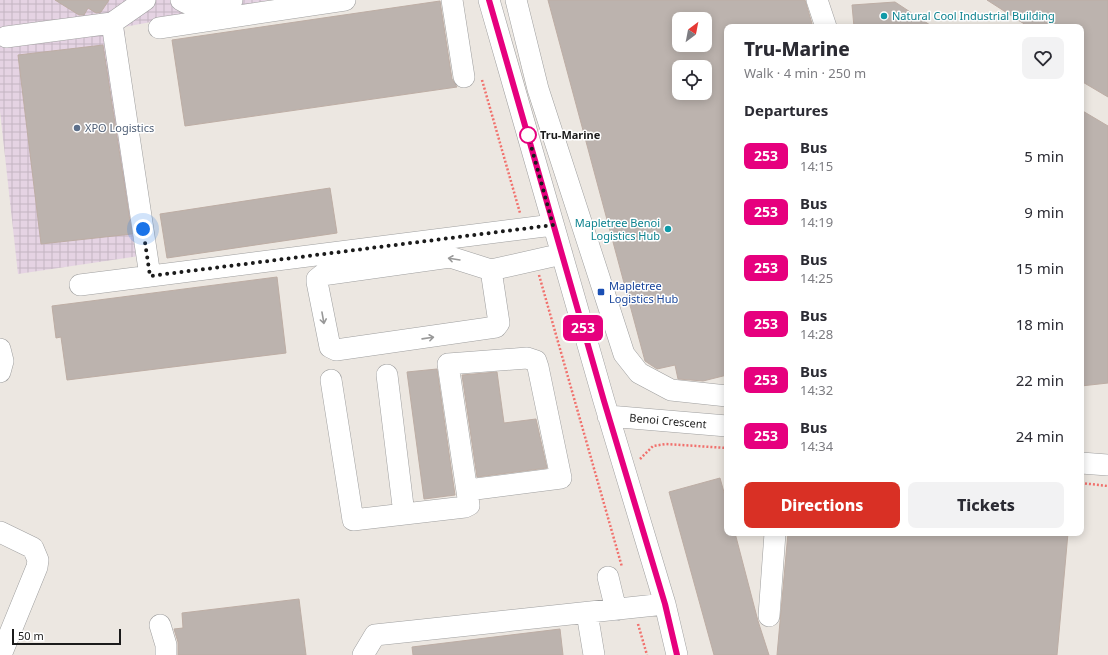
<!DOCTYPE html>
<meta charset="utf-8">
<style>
:root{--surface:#fff;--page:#f2f2f3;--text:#2b2b33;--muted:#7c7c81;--accent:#d93025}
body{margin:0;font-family:"Noto Sans",sans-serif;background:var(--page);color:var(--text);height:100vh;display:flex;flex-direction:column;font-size:15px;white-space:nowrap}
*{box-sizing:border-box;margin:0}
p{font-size:13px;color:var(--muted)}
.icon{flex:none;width:22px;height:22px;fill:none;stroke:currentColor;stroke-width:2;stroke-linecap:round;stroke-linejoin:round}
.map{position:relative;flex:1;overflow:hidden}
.side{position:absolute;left:724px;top:24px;width:360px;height:512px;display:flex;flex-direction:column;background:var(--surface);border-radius:8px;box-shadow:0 2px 10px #0003}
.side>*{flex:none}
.badge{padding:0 8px;border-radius:6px;font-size:14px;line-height:26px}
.needle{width:26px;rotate:32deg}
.fabs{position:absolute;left:672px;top:12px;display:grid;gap:8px}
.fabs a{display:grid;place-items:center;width:40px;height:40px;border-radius:8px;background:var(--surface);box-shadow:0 2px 10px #0003;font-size:20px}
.scale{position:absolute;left:12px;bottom:10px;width:109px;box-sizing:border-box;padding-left:4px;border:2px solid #1b1b1b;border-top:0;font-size:11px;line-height:14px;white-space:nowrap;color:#1b1b1b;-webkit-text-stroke:3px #fff;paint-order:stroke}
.you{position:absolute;width:20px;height:20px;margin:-10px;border:3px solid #fff;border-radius:50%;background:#1a73e8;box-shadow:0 0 0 6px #1a73e833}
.map>.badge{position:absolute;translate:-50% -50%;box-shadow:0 0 0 2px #fff}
h2{padding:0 20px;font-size:15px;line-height:36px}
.round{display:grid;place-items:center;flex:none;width:42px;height:42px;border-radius:8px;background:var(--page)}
.headline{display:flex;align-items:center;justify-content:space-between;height:68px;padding:0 20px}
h1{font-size:19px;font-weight:800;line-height:30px}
.cta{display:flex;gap:8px;margin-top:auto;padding:8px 20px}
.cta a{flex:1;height:46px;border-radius:8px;background:var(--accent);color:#fff;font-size:16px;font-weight:800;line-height:46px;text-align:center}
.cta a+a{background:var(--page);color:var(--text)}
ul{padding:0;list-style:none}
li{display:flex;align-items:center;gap:12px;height:56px;padding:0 20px}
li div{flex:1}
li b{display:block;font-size:15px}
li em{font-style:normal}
li .badge{min-width:44px;font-weight:700;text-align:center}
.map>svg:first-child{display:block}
.industrial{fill:url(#industrial-grid)}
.building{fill:#bcb3ae;stroke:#bdada4;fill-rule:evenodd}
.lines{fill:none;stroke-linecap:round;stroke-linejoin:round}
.minor-casing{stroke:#9f9f9f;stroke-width:22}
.path{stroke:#f1716d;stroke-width:2.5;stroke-dasharray:2 2;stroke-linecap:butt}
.minor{stroke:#fff;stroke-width:21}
.oneway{stroke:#989898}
.line-casing{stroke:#fff;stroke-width:9}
.line{stroke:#e6007e;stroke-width:6}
.walk{stroke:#1b1b1b;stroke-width:4;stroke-dasharray:0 7.2}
.culture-dot{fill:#0f9aa8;stroke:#fff;stroke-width:1.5}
.service-dot{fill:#5c6f8a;stroke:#fff;stroke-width:1.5}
.stop-dot{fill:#fff;stroke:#e6007e;stroke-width:2}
.transit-dot{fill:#1a4fb4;stroke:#fff;stroke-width:1.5}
.labels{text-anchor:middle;stroke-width:3;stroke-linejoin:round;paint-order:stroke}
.culture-label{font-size:11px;fill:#0d838f;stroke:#fff;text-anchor:start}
.service-label{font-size:11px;fill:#4e5e75;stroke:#fff;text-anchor:start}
.stop-label{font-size:11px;font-weight:bold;fill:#1b1b1b;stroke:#fff;text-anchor:start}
.transit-label{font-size:11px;fill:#164399;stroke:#fff;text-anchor:start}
.street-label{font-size:11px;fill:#1b1b1b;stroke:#fff}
</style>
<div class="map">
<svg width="1108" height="655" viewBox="0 0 1108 655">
<defs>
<pattern id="industrial-grid" width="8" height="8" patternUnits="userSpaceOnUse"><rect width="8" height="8" fill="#e5d3e3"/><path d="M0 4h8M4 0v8" fill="none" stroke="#c4b5c2"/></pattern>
</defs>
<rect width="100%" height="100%" fill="#ece7e1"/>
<!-- industrial -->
<path class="industrial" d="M0,0H270L124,27L146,255L18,274L0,111Z"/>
<!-- building -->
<path class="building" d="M55,0H109L101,12L96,13L88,8L84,15H79Z
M548,0H805L813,27H727V375L703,381L678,379L675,365L657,369L645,361ZM679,19H705V45H679ZM679,67H705V93H679Z
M987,0H1108V97L1081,81V27H1029Z
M440,1L452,79L457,87L185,126L172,40Z
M895,2L933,27H854L852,5Z
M103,45L132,234L41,244L18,55Z
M1081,110L1108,126V383L1081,386Z
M330,188L337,233L167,258L160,214Z
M277,277L286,353L67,380L61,337L56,338L52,306Z
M437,369L455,495L424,499L407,372Z
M497,372L504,423L536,419L547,468L477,477L462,375Z
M720,478L727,503V533H735L758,621L769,655H714L669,492Z
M788,533H1068L1057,655H777Z
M299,599L306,655H178V642L174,629L183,628L182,613Z
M560,629L563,655H413L412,647Z"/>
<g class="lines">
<!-- minor casing -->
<g class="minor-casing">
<path id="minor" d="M181,0C198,11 214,5 232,0
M452,0L464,77
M489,0L604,401L665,604L677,655
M516,0L538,89L624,354L639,373L671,390L727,396
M817,0L826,27
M112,23L150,276
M159,28L345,0
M6,37L112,23L145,0
M491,270L499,323L496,327L336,350L330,347L317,282V279L322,275L450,257L491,270L562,254
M80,285L553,225
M0,349L3,361L0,372
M387,375L404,514
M331,380L353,520L465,507L469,505L448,364L527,358L536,361L538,367L561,478L468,490
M608,416L727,426
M1081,463L1108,465
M0,532L33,548L38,560L37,567L1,655
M608,577L616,610
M587,613L594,655
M769,616L775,533
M160,625L166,645V655
M363,655L375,635L665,604"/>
</g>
<!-- path -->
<path class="path" d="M482,80L520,213
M539,275L622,567
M640,459L653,446L666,444L727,448
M1081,483L1108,486
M638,624L647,655"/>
<!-- minor -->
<use href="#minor" class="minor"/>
</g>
<!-- one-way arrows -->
<defs><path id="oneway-shaft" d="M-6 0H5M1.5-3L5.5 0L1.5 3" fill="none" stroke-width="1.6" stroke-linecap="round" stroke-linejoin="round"/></defs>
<g class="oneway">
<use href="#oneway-shaft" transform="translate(454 259) rotate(-171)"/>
<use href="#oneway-shaft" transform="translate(323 318) rotate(80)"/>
<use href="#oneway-shaft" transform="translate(428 338) rotate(-8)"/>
</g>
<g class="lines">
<!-- line casing -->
<g class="line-casing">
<path id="line" d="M489,0L604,401L665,604L677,655"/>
</g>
<!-- line -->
<use href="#line" class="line"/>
<!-- walk -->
<path class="walk" d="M143,229L150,276L553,225L528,135"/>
</g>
<!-- markers -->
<g class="culture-dot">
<circle cx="884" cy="16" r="4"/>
<circle cx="668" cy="229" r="4"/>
</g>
<circle class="service-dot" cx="77" cy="128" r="4"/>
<circle class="stop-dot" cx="528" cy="135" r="8"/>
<rect class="transit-dot" x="597" y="288" width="8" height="8" rx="2"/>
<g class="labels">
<!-- culture labels -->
<g class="culture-label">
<text x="892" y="20">Natural Cool Industrial Building</text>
<text x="660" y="227" text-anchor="end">Mapletree Benoi<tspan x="660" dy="13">Logistics Hub</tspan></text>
</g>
<!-- service labels -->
<g class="service-label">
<text x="85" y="132">XPO Logistics</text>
</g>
<!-- stop labels -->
<g class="stop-label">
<text x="540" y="139">Tru-Marine</text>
</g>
<!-- transit labels -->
<g class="transit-label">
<text x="609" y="290">Mapletree<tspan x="609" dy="13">Logistics Hub</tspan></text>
</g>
<!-- street labels -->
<g class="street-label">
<text transform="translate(668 421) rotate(5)" y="4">Benoi Crescent</text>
</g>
</g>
</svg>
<div class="fabs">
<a><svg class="needle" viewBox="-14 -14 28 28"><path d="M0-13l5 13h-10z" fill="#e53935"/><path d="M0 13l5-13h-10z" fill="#7c7c81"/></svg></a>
<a><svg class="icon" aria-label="locate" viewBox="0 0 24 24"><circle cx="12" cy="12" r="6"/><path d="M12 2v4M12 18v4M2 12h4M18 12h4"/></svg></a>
</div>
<div class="scale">50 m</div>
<div class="you" style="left:143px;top:229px"></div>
<b class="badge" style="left:583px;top:328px;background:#e6007e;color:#fff">253</b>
<section class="side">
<div class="headline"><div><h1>Tru-Marine</h1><p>Walk · 4 min · 250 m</p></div><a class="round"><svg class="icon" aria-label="heart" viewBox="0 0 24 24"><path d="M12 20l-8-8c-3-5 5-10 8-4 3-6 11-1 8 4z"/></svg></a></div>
<h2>Departures</h2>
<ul>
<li><span class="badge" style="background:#e6007e;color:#fff">253</span><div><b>Bus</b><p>14:15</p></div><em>5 min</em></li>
<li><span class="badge" style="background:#e6007e;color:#fff">253</span><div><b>Bus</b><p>14:19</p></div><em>9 min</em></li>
<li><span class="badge" style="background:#e6007e;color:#fff">253</span><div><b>Bus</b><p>14:25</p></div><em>15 min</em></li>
<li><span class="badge" style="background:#e6007e;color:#fff">253</span><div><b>Bus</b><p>14:28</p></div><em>18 min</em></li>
<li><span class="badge" style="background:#e6007e;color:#fff">253</span><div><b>Bus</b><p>14:32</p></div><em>22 min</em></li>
<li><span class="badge" style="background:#e6007e;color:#fff">253</span><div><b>Bus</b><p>14:34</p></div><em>24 min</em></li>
</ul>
<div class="cta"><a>Directions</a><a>Tickets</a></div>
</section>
</div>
